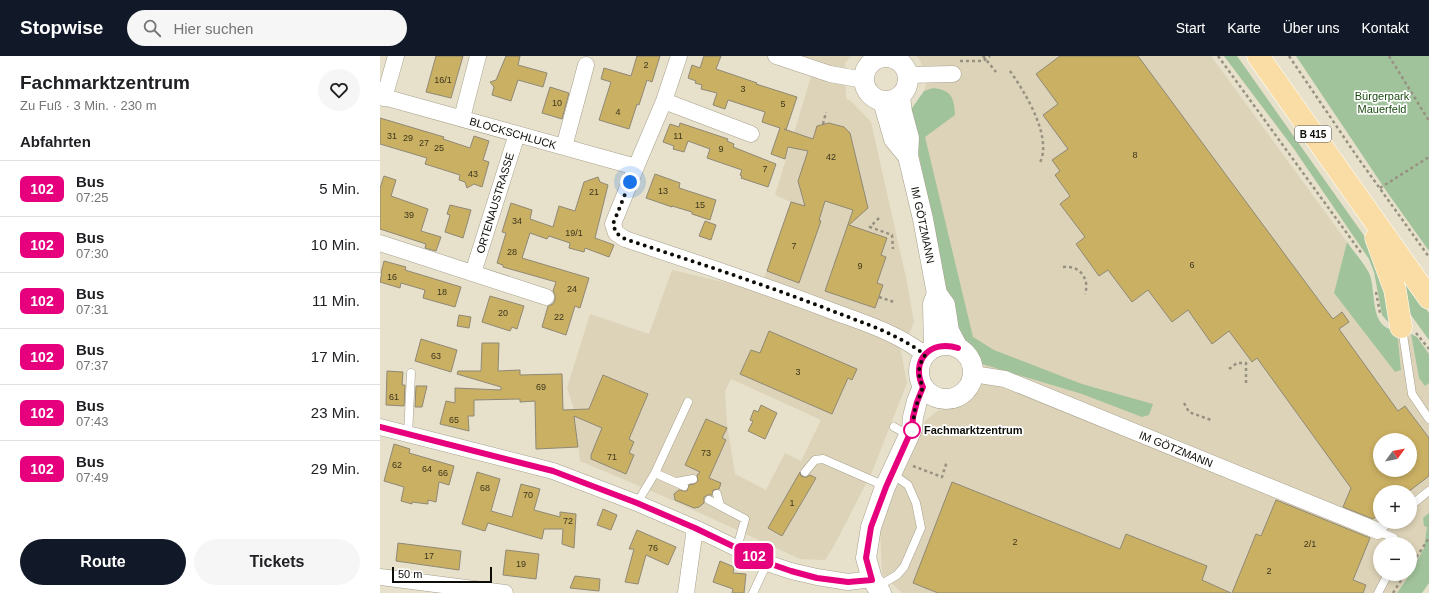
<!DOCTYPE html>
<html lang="de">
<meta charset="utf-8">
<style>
:root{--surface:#fff;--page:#f6f6f6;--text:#202124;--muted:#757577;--line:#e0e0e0;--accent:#111827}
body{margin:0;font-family:Helvetica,sans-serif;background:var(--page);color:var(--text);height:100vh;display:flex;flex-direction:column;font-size:15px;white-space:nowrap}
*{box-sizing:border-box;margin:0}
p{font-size:13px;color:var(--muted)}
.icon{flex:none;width:22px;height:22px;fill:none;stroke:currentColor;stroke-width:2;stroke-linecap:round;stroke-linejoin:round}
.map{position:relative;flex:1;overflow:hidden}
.sheet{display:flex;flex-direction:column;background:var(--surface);width:380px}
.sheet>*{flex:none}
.badge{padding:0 8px;border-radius:6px;font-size:14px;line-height:26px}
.needle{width:26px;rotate:57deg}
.buttons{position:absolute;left:993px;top:377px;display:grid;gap:8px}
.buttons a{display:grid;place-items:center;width:44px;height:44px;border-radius:50%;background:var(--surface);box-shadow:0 2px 6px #0003;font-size:20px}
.scale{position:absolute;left:12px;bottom:10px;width:100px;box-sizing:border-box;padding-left:4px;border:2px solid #0e0c06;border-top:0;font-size:11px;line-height:14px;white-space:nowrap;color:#0e0c06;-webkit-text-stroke:3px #fff;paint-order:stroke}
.you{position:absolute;width:20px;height:20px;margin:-10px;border:3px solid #fff;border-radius:50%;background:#1a73e8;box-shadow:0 0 0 6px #1a73e833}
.map>.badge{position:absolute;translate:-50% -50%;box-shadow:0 0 0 2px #fff}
h2{padding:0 20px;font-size:15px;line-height:36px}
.round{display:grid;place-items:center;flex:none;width:42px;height:42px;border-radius:21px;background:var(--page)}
.summary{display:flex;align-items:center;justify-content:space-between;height:68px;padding:0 20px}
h1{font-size:19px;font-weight:600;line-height:30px}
.button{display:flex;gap:8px;margin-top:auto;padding:8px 20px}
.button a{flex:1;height:46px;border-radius:24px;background:var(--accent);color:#fff;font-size:16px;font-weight:600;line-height:46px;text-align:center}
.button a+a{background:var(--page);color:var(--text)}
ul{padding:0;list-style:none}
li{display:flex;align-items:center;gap:12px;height:56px;padding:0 20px;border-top:1px solid var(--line)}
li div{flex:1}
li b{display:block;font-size:15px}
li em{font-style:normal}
li .badge{min-width:44px;font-weight:700;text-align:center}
header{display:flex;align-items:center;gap:24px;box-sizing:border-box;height:56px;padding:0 20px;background:var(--accent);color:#fff}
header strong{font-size:19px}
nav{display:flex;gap:22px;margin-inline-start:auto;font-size:14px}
.search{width:280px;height:36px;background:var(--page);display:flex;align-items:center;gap:10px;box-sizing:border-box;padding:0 14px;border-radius:22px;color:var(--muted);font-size:15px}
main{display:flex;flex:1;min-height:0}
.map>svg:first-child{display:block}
.built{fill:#ddd3b8;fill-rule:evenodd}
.green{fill:#a1c39b}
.building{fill:#cab063;stroke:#8f8875;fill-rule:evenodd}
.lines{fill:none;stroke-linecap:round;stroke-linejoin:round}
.service-casing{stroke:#a6a08c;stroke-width:9}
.minor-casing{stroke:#a6a08c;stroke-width:17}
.tertiary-casing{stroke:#a6a08c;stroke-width:21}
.primary-casing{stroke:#fff;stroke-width:23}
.path{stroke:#969181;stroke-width:2.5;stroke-dasharray:3 3;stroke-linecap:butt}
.service{stroke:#fff;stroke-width:8}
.minor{stroke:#fff;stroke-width:16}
.tertiary{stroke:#fff;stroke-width:20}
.primary{stroke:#fadda5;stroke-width:22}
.line-casing{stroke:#fff;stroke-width:9}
.line{stroke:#e6007e;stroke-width:6}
.walk{stroke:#0e0c06;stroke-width:4;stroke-dasharray:0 7.2}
.stop-dot{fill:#fff;stroke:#e6007e;stroke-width:2}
.labels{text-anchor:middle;stroke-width:3.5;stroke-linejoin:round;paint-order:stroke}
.number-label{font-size:9px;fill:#3d351d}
.shield{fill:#fff;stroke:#565551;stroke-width:1}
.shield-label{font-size:10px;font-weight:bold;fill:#0e0c06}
.park-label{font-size:11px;fill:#1a4c10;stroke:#fff}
.street-label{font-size:11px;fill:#0e0c06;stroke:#fff}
.stop-label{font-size:11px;font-weight:bold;fill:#0e0c06;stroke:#fff;text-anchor:start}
</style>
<header>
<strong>Stopwise</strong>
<div class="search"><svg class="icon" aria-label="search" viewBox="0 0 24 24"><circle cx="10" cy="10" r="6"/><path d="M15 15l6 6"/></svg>Hier suchen</div>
<nav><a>Start</a><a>Karte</a><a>Über uns</a><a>Kontakt</a></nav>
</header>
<main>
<section class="sheet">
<div class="summary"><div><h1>Fachmarktzentrum</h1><p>Zu Fuß · 3 Min. · 230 m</p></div><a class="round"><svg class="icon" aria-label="heart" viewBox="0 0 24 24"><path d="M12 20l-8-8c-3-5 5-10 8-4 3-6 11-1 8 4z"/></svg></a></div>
<h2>Abfahrten</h2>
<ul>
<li><span class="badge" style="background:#e6007e;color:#fff">102</span><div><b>Bus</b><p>07:25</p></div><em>5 Min.</em></li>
<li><span class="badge" style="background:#e6007e;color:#fff">102</span><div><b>Bus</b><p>07:30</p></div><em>10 Min.</em></li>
<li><span class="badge" style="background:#e6007e;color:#fff">102</span><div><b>Bus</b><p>07:31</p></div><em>11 Min.</em></li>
<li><span class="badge" style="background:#e6007e;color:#fff">102</span><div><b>Bus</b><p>07:37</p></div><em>17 Min.</em></li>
<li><span class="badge" style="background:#e6007e;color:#fff">102</span><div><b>Bus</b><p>07:43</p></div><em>23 Min.</em></li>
<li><span class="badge" style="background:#e6007e;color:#fff">102</span><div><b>Bus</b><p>07:49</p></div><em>29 Min.</em></li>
</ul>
<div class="button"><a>Route</a><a>Tickets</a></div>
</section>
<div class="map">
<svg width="1049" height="537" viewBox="0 0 1049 537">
<rect width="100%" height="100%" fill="#e7e0cb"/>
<!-- built -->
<path class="built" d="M405,0H471L465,7L466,43L470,44L491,66L527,226L534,266L530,276L520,290L527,327L492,416L454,490L445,504L420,503L283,440L200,405L194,353L187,332L210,258L269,278L292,214L378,234L387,215L411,146L395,139L434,11ZM351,323L441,364L421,405L405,397L386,434L355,418L347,368L345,335Z
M536,0H831L967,186L954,237L1015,316L1021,314L1017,274L1031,278L1039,322L1045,329L1049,327V457L1043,462L1047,471L1044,492L1030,516V488H1000V518H1029L1017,537H522L502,518L500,471L514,429L545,365L557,355L579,350L594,340L598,335L602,323V308L598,298L587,287L576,281L530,55L544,35L546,28V20L540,4ZM1000,384H1030V414H1000ZM1000,436H1030V466H1000Z"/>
<!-- green -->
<path class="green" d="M844,0H857L997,198L1015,268L1008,266L1002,259L994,216L989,203L914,93Z
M916,0H1049V195L1007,136Z
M553,32C572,34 574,42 575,59L545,81L593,281L614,294L702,328L773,348L769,359L762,361L702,338L602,308C596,293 590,288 576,281L530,55L544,35Z
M967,186C974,196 983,206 989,217C997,233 988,274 1017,274L1021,314L1015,316L954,237Z
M1017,213L1049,257V284L1028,255Z
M1031,278L1037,281L1049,298V327L1045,330L1039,322Z
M1049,457V527L1042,537H1017L1030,518L1044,492L1047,471L1044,470L1043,462Z"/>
<!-- building -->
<path class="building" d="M56,0H83L71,42L46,36Z
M126,0H140L138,9L167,17L163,31L138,24L131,45L112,39L114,31L110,26L116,24Z
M257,0H280L272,26L267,24L259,49L257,48L249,73L219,64L231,26L221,23L224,12L251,20Z
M324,0H341L336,13L377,27L376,28L417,41L406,74L404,73L433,83L437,70L449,67L464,71L470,77L488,152L469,169L507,182L501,199L506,201L497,227L503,229L495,252L445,235L473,154L445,145L439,164L441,165L419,227L387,215L411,146L425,150L418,125L428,95L408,91L405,103L391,98L400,72L382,66L385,56L348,44L345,53L333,49L337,37L321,33L322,29L315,27L316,25L308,22L312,9L320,12Z
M680,0H758L946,254L953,263L962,256L969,266L959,273L1018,355L1025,350L1049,382V420L1028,436H1000V457L993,463L963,451L971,432L877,302L872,306L849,275L832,288L808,254L792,266L768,234L752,246L728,214L719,220L696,188L705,181L680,148L690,140L675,119L680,115L672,104L688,93L663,59L678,48L656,18ZM1000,384H1030V414H1000Z
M170,31L189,37L182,63L162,57Z
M0,62L64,81L63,83L90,92L94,80L109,85L103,104L109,106L102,131L94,128L87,132L85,126L79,124L80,119L45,108L47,102L0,88Z
M300,67L348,83L347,85L354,88L353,91L396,108L388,131L361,122L362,120L360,119L362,114L327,102L330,93L308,85L304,96L293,93L294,90L283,86L290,68L299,71Z
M275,118L300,127L299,132L336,144L330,164L312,158V156L292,150V151L266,142Z
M4,120L16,124L11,140L48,153L41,175L61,181L56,195L45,192L46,188L0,173V132Z
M218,121L220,126L228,129L215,182L234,189L229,201L205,192L204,196L189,192L190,187L169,180L167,183L150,177L142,202L209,222L200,252L195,250L186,279L162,271L168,250L173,248L175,244V239L173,235L176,226L123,211V209L117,207L126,177L122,176L131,147L152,154L150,163L173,171L179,150L195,155L204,126Z
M70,149L91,154L83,182L65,176L70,159L67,158Z
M325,165L336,169L331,184L319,180Z
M4,205L26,211L25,214L81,231L75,251L43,242L45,234L21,227L20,232L0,226L2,217H1Z
M110,240L144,250L137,273L132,271L130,275L102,266Z
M79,259L91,261L89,272L77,270Z
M389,275L477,313L472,324L468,322L452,358L360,318L371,294L380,297Z
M41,283L77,294L71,316L35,305Z
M102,287H119L118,315L140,314V319L182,318L183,354L209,353L223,319L268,338L249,383L254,386L249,397L254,399L246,418L211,403V399L222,372L194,360L198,391L156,393L155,345L140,346V343L94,344V360H88L89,375L60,368L66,345L75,347V332L121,334V331L77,318L78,315H101Z
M7,315L23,316L22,329H25L24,350L6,349Z
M36,330H47L42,351H35Z
M381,349L397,357L385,383L368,375L373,365L370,364L374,354L378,356Z
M326,363L347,372L342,382L346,384L329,422L341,427L339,433L333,434L332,439H328L324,441V447L319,451L314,452L295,444L294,438L299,434L304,435H307L309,429L314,428L318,425L317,419L320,416L305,409Z
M14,388L30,393L29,397L74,410L69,429L59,426L56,446L48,444V448L32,446V448L21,445L24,431L4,425Z
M97,416L120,423L111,455L132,461L141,428L160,433L154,454L180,461V456L196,458L194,492L182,488L183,473H164L162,483L108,467L105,475L82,468Z
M420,416L421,420L424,421H427L430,419L436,422L402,480L388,472Z
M572,426L740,493L746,478L827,510L822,524L851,537H558L533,527Z
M896,444L990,482L973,524L986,529L983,537H852L876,478L881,480Z
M223,453L237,459L231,474L217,469Z
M257,474L296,491L288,509L266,499L258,528L245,526L254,493H249Z
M18,487L81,495L79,514L16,505Z
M126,494L159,498L156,523L123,519Z
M340,505L354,511L353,517L366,518L364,537H352L353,533L333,526Z
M195,520L220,523L219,535L190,532Z"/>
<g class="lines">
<!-- service casing -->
<g class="service-casing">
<path id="service" d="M1022,272L1032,338L1049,363
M514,371L529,379
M28,379L31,317
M425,416L435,404L443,403L505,430
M275,417L304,430
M296,426L313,423
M337,438L340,449
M329,444L365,463L357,492
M257,447L275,417L308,346
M1030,450L1049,435
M1010,466L998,475L1014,482L1016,488
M497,531L517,519L524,511L541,472L536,447L528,429L511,417
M373,537L387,507
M998,537L1008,518"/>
</g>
<!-- minor casing -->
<g class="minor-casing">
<path id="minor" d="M396,0L450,18L484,24
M528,19L573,18
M0,40L256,111L284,45L299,0
M4,42L16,0
M284,45L371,78
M82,62L98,0
M184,91L206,9
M256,111L233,168L236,177L245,183C314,206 384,229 452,255C484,267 518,277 545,299
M0,187L166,241
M93,217L137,78
M593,318L625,323L998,475
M0,371L173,415L257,447L315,472L387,507L411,515L437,521L468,526L492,523
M0,521L125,537
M306,537L315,472"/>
</g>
<!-- tertiary casing -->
<g class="tertiary-casing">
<path id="tertiary" d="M484 23a22 22 0 1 1 44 0a22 22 0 1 1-44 0Z
M520,41L522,56L529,82L528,100L543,163L557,238L565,249L569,275L578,292
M503,45L514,83L528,100
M539 316a27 27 0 1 1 54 0a27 27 0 1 1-54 0Z
M554,292L553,248L556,240
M501,537L492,523L486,502L491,471L505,431L532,373L533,361L537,345L543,331"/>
</g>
<!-- primary casing -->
<g class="primary-casing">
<path id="primary" d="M878,0L1049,242
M996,182L1015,234L1021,271"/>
</g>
<!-- path -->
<path class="path" d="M603,0L616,16
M838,0L982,198
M909,0L978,102L1049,201
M1009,0L1049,65
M580,5H603L610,0
M630,15C644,35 665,69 663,95C663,99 661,104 660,107
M443,68L446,56
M1000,132L1049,101
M499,162L490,171L512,179L513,193
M683,211C700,209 710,223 705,238
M996,236L1000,257
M499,241L514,246
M1036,277L1049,293
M849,313L857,307H866V327
M804,347L809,356L831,364
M533,410L562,421L567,405
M1030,511L1049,482
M1013,537L1025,518"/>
<!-- service -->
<use href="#service" class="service"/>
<!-- minor -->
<use href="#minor" class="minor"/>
<!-- tertiary -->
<use href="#tertiary" class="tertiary"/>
<!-- primary -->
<use href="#primary" class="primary"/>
</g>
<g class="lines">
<!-- line casing -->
<g class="line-casing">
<path id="line" d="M0,371L173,415L257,447L315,472L388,507L411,515L437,522L468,526L492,524L486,502L491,471L506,431L532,373L533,361L537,346L543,331C530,305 550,283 578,292"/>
</g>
<!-- line -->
<use href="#line" class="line"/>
<!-- walk -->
<path class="walk" d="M250,126L233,168L236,177L245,183C315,206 386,229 455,256C486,268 518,278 545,299C538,310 537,319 543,331L535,353L532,374"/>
</g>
<!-- markers -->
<circle class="stop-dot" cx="532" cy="374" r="8"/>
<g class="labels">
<!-- number labels -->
<g class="number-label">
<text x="266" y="12">2</text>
<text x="63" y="27">16/1</text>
<text x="363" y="36">3</text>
<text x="177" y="50">10</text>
<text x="403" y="51">5</text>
<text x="238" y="59">4</text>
<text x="12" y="83">31</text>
<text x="298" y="83">11</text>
<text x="28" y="85">29</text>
<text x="44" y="90">27</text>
<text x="59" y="95">25</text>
<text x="341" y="96">9</text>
<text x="755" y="102">8</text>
<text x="451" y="104">42</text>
<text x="385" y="116">7</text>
<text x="93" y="121">43</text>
<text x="283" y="138">13</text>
<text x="214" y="139">21</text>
<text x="320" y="152">15</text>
<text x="29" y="162">39</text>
<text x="137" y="168">34</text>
<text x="194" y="180">19/1</text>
<text x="414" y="193">7</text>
<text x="132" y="199">28</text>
<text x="812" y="212">6</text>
<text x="480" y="213">9</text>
<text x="12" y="224">16</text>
<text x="192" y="236">24</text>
<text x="62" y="239">18</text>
<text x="123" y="260">20</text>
<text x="179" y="264">22</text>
<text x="56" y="303">63</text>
<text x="418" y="319">3</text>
<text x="161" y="334">69</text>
<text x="14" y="344">61</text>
<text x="74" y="367">65</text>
<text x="326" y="400">73</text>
<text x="232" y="404">71</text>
<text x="17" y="412">62</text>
<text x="47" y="416">64</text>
<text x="63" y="420">66</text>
<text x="105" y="435">68</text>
<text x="148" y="442">70</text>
<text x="412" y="450">1</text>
<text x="188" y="468">72</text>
<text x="635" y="489">2</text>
<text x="930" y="491">2/1</text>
<text x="273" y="495">76</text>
<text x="49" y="503">17</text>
<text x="141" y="511">19</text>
<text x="889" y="518">2</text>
</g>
<!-- shield labels -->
<rect class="shield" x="915" y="70" width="36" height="16" rx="3"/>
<g class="shield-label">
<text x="933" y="82">B 415</text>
</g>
<!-- park labels -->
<g class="park-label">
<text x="1002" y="44">Bürgerpark<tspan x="1002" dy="13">Mauerfeld</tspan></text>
</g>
<!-- street labels -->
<g class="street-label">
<text transform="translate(133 77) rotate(16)" y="4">BLOCKSCHLUCK</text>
<text transform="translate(115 147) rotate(-73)" y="4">ORTENAUSTRASSE</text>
<text transform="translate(543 169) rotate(78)" y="4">IM GÖTZMANN</text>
<text transform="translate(796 393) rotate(22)" y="4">IM GÖTZMANN</text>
</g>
<!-- stop labels -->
<g class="stop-label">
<text x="544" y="378">Fachmarktzentrum</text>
</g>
</g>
</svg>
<div class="buttons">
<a><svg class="needle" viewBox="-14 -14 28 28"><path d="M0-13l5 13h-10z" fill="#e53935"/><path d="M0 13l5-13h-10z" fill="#757577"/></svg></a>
<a>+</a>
<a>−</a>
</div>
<div class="scale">50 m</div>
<div class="you" style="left:250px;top:126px"></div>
<b class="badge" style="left:374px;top:500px;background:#e6007e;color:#fff">102</b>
</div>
</main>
